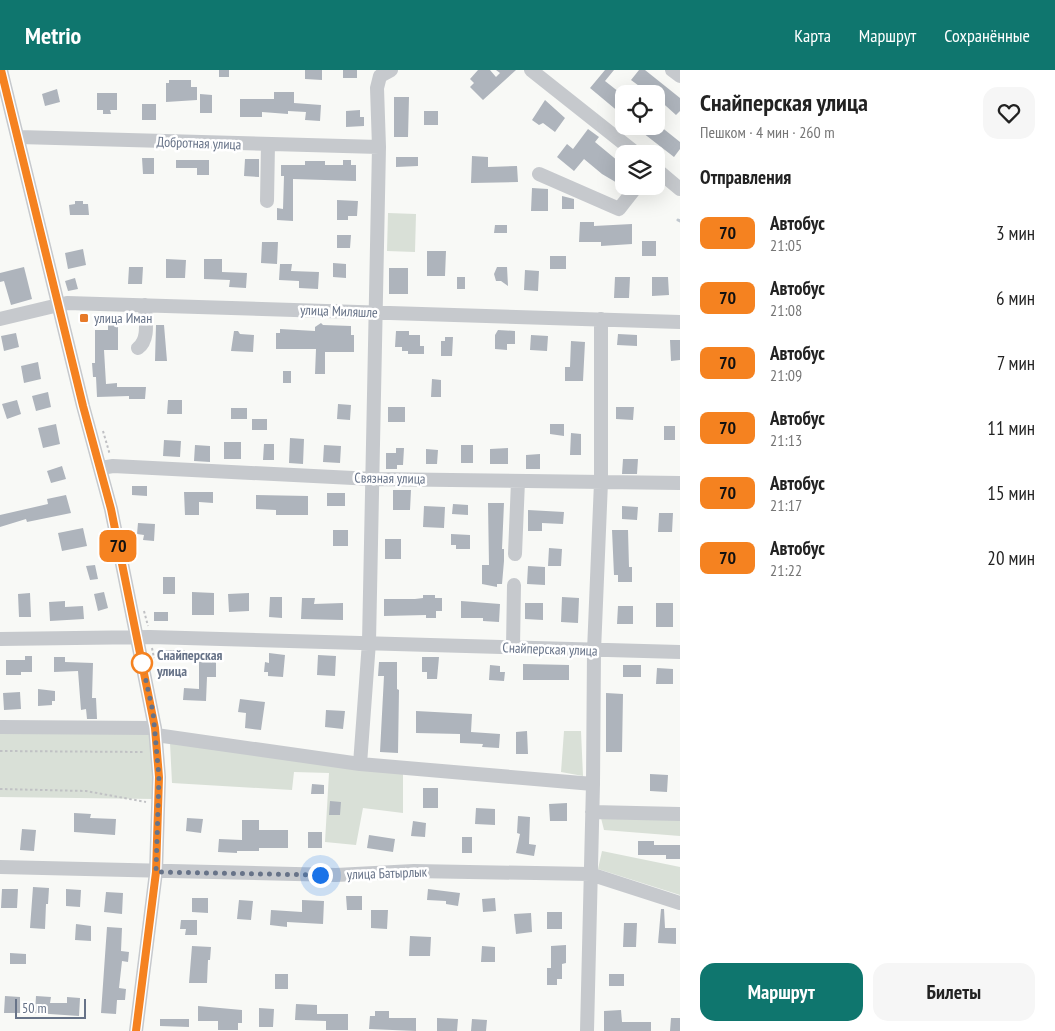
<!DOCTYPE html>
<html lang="ru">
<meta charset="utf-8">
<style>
:root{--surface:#fff;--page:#f6f6f6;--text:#222;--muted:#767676;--accent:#0f766e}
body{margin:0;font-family:"PT Sans Narrow",sans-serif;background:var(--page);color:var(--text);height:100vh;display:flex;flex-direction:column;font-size:19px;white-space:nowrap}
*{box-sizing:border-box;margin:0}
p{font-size:16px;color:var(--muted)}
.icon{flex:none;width:28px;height:28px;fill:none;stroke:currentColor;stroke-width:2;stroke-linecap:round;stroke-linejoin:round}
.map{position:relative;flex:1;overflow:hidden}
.sheet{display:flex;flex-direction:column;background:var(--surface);width:375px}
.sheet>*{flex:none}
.badge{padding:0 10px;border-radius:8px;font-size:18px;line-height:32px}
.buttons{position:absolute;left:615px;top:15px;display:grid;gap:10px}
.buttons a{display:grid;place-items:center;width:50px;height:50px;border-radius:10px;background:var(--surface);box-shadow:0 5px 20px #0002;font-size:25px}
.scale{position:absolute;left:15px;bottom:12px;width:71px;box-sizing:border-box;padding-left:5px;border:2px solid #677388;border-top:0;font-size:14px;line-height:18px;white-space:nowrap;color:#677388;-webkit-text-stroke:4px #fff;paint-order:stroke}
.you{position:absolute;width:25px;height:25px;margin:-12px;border:4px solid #fff;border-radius:50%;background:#1a73e8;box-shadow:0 0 0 8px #1a73e833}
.map>.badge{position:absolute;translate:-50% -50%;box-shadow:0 0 0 2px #fff}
h2{padding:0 20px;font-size:19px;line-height:45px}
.round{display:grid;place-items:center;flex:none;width:52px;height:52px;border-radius:15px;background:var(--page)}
.headline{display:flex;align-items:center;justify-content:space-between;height:85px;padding:0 20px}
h1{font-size:24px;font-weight:800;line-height:38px}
.button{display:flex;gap:10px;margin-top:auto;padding:10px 20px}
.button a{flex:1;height:58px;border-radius:15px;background:var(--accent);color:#fff;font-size:20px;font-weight:800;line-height:58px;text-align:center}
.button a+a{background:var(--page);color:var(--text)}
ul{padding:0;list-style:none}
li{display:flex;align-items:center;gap:15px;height:65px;padding:0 20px}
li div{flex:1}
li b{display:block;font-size:19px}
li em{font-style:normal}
li .badge{min-width:55px;font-weight:700;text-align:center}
header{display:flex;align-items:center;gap:30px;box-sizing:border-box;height:70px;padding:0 25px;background:var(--accent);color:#fff}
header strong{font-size:24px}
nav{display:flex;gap:28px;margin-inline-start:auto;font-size:18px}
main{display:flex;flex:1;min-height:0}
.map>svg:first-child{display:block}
.green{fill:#d9e0d7}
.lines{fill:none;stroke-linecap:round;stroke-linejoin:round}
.stream{stroke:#c1c8cf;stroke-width:3}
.building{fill:#aeb4bc}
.path{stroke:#c0c1c4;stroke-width:2;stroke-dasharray:2.5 2.5;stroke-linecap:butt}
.minor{stroke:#c6c9cd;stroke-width:14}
.line-casing{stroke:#fff;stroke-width:11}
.line{stroke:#f58220;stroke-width:8}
.walk{stroke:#677388;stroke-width:5;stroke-dasharray:0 9}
.poi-dot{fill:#e77a28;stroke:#fff;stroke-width:2}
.stop-dot{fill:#fff;stroke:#f58220;stroke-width:2.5}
.labels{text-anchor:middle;stroke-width:5;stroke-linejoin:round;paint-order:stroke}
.street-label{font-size:14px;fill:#677388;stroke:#fff}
.poi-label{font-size:14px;fill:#677388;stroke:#fff;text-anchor:start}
.stop-label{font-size:14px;font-weight:bold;fill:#677388;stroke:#fff;text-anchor:start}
</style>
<header>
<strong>Metrio</strong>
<nav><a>Карта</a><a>Маршрут</a><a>Сохранённые</a></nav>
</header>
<main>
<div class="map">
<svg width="680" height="961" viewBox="0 0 680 961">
<rect width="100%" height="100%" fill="#f8f9f6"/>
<!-- green -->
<path class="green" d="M388,143L416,144L415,182L387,181Z
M0,661L149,662L155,729L0,727Z
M564,661H581L583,706L561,702Z
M170,673L403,704V743L363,738L356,775L325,772L329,703L294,702L292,720L172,713Z
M601,748L680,750V766L604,760Z
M602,781L680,797V825L598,799Z"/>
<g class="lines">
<!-- stream -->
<path class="stream" d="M678,150L680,151"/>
</g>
<!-- building -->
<path class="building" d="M219,0H229V7H219Z
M305,0H322V10L305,9Z
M343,0H357V8H343Z
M478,0H490L496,7L500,3L496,0H516L483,30L470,17L474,13L470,9Z
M605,0H614L605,11L624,26V39L620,43L590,18Z
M639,0H645L680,28V41L676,45L656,27V24H650L631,10Z
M169,10H191V17H197V30L166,32V13H169Z
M57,19L60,32L45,36L42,24Z
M274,22H294V33L321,35L320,51L305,50L306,42L288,41V44L262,42V47H240V29H274Z
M97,23H117V40H110L111,44H103V40H97Z
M200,24L212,25V43H200Z
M394,27H409L408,67H394Z
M545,30L565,48L555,62L543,53L539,55L532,50Z
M142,34H156V50H142Z
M360,40V47H364V56L346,57V41Z
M424,41H438V55H424Z
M634,56H660L680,72V79L674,87Z
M588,59L599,67L595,72L624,96V117L602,104L584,89L574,101L557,87L567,74L573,79Z
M472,86L488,87V97L517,96L518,112L471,113Z
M396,87H418V96L396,97Z
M142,88H154V104H143Z
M245,89H259V107L244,106Z
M176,90H209V105H197V98H176Z
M343,90H351V95H356V111L293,109V151L277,150V138L283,139L284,106H281V95H305V91H325V95H343Z
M532,118L548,119V141H531Z
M562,126L574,129V139H562Z
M337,130L358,131L357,146H348V150H337Z
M75,131H83V134H88L89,145H70L69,135L75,134Z
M580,152H594V156L632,154V174L601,176V172H579Z
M495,155H507V163H494Z
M337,165H351L350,178H337Z
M642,171H656V186H642Z
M262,172H278L277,194L261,193Z
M83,179L86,195L68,199L65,183Z
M427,181H446L445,206H427Z
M550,186H566V199H550Z
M166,189L186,190L185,208H166Z
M204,189H222V202L247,203L246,218L229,217L230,210L204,209Z
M333,193L346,194V208L333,207Z
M280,194H292L291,201L319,202L318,219L299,218V211L279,210Z
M24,197L32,229L11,235L4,211L0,212V203Z
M129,197H143L142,214H128Z
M497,197H507L508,216L501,211H496L494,204Z
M389,198H408V224H389Z
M525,200L539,201L538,221L524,220Z
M457,207H465V219H457Z
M615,207H630L629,228H614Z
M652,207H668L669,225L652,226Z
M75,208L78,219L68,221L65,211Z
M108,246H118V280H104L106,314L117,313V317H146L145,329H129V326L97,327L96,307H93L92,293H95V260H108Z
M321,253L323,255L351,256V265H354V282H325V304H315L316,279H276V263H280V259L315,261V257Z
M156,255H164L167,291H155Z
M498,260L515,261V274H507V280L495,279V265Z
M234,261H238L240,264L254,265L253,282L231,281Z
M396,261H409V265H420V276H424V284H408V281H402V277H395Z
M16,263L19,277L4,281L1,266Z
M618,264L637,265V276L617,275Z
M531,265L548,266L547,281L530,280Z
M445,267H453L452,286H441V271H445Z
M670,270H680V290L671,291Z
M571,271L585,272L583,311H565V297H570Z
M38,292L41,309L24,313L21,296Z
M283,301H291V313H283Z
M432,309L441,310V327H431Z
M48,322L51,337L36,341L32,326Z
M17,330L21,344L7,349L2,334Z
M168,330H182V344H167Z
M338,334L351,335L350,350L337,349Z
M388,337H405V352H388Z
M616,337H634L633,350L616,349Z
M231,338H247V349H231Z
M252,349H267V360H252Z
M56,354L60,374L43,378L38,358Z
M550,354H564V366L550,364Z
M664,356H675V370H664Z
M571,363L581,364V385H570Z
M290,368L304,369L303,394L289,393Z
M164,370L181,371L180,387L163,386Z
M224,372H241V389H224Z
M264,374H274V390H263Z
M195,375L210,376V392L194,391Z
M324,375L341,376L340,393L323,392Z
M461,375H473V393H461Z
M396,378H404L403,395H397V399H386V383H396Z
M508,378V394H490V379Z
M426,379L438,380L437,394H426Z
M540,384V399H526V385Z
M623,389H638L637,404H622Z
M62,396L66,409L51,413L47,401Z
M132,416H147V426L132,425Z
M393,420H411L410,440H393Z
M184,422H213V433L199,432V445H185Z
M327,423H345V436H327Z
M66,425L71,443L27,452L26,449L0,457V445L48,434L47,429Z
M256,425L308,426V445H276V440L256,439Z
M488,433H504L502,479H504V491L502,514H497V517L482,514V495H489Z
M453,434L468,435V445L452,444Z
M424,436L445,437L444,458L423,457Z
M622,436L638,437L637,450L622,449Z
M528,440L564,442L563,454L542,453V461H528Z
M659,443H673L672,462H658Z
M138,453L155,454L154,471L143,470L144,465L137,464Z
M83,458L87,476L62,481L58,463Z
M333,460H348V476H333Z
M612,460H628L629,497H632V512H618V505H614Z
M451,464L470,465V479H456V475H451Z
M385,469H401V489H385Z
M549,478L562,479L561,496H548Z
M95,495L98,509L90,510L86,496Z
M528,496L545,497V515L527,514Z
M163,507H175V524H163Z
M104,522L108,538L98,541L94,524Z
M192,522L214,523V545H192Z
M30,523L31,547H19L18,524Z
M249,523V541L229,542L228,524Z
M423,525H435V528H442V541H436V548H426V545L384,546V529H415L423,528Z
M270,527H282V548L269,547Z
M562,527L579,528L578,553L561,552Z
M302,528H315L314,534L343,533V550L301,549Z
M65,531V537L83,536L84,549L50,551L49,532Z
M461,531L500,534L499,552L483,551V548H461Z
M525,533H543V550L525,549Z
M656,533H673V557H656Z
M618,536H633V554H617Z
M154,542H168V551H154Z
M159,580H185V590L159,588Z
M269,583L285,585L283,607L268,606V602H264L265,592L269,593Z
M318,585L336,586L335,606L317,605Z
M25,586H32V602H21V605H6V590H25Z
M54,587H65V592L93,593L92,628H96L97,649H87L86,639L81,640L78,601L54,602Z
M422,587H439L437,609H427V602H422Z
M199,589H216V607H207L206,631L183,630L184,618L199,619Z
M379,592H397V619L399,620L398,683L380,682L384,606H378Z
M523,594L569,595V610H523Z
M490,595L500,596V602H505L504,611L489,610Z
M623,595H641V607H623Z
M657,598L673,599V614H656Z
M38,619L55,621V631H52V635L38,636Z
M20,622L21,639L4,640L3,623Z
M606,623L623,624L622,682H606Z
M240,629L265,632L261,660L245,658L246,643L238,642Z
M326,640L345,641L343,659L325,657Z
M416,641L472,644L471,662L500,664L499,678L482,677L483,674L460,673V664L416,663Z
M527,661L528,684H516V662Z
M650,704L668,705L667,722L650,721Z
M312,714L324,715V724H311Z
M423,718H438V738H423Z
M330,731L341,732L340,745H329Z
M567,733V751H550L549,734Z
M476,738L495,739V755L475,754Z
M74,743L91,744L90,748L116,749L115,765L74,762Z
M518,746L530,747L529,774L536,775L534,786L516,783L520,764L517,763Z
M187,748L203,749L201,763L186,761Z
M242,750H259V760H288V778H259V781H237V783L218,782L219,769L242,770Z
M413,751L426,753L425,767L411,766Z
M22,759L36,760L34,781L20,780Z
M308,762H322V778H308Z
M369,765L395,769L393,782L367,778Z
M462,767H472V783H462Z
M638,771H654V775H680V789H666V785H638Z
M33,817L49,818L48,834H46L45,859L30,858Z
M2,819H18L17,838H1Z
M66,819L81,820L80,837L66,836Z
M428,819L460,823L458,836L446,834V831L427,830Z
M106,822L123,823L122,844L104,842Z
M346,826H362V840H347Z
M192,828H208V843L192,842Z
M495,828L496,841L483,842L482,829Z
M239,830L253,831L251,850L237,849Z
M302,830L324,831L323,854L287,852V857L270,855L271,840L302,842Z
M661,839H664L665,858H676V874L658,873Z
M371,840H388L387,859L371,858Z
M547,842H562V859H547Z
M531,843L532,862L516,864L514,844Z
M181,850H197V865H185L186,859H180Z
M624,853H637L636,877H623Z
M76,854L91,856V871L75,870Z
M107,857L122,858L121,881L129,882L128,892L122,891L119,918L126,919L125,930H117L116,944L101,943Z
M410,866L431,867L430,886H409Z
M566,875V893L562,894V909H557V915H547V898H551V876Z
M192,876L211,877L210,890H208L207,913H189Z
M482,876L495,877V892H481Z
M10,883L26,884V894H10Z
M275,904H288V919H275Z
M609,904H624V916H609Z
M5,926L20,927V943H4Z
M36,926L51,927L50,933H67V927L80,928L79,946L35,943Z
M296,934L317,935V944H348V960H326V951L295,950Z
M198,936L242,940V953H238V960H218V951H198Z
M259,938L274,939L273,957H259Z
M621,940L622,952H651V961H604V941Z
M375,941H389V948H416V961L369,959L370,946H375Z
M437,948L458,949L457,961H437Z
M671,948H680V961H670Z
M160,949H189V957L160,956Z
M472,949L487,950L486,961H471Z"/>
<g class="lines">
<!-- path -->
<path class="path" d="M103,361L110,385
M144,541L148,556
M152,578L154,588
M0,681L145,682
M0,719L86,721L146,732"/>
<!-- minor -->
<path class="minor" d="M1,0L83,336L111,439L155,658L159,707L156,802L136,961
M531,0L637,84
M672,0L680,6
M19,67L379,77
M656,99L680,119
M539,104L619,139L637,116
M267,131L268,74
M0,249L67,233L680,252
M138,278C150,269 145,249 145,235
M101,398L113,396L373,409L680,413
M515,484L518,411
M0,569L150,567L680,582
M513,577L514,515
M0,657L155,658
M156,665L360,694L593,714
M360,694L369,572L379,77L377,18L380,6L391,0
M592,742L680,744
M0,797L336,805L414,801L590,804L680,833
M587,961L593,714L594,581L601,412V249"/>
</g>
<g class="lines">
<!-- line casing -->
<g class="line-casing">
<path id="line" d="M1,0L83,336L111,439L155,658L159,707L156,802L136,961"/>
</g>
<!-- line -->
<use href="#line" class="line"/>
<!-- walk -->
<path class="walk" d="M142,593L153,642L159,707L156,802L320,805"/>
</g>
<!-- markers -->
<rect class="poi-dot" x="79" y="243" width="10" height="10" rx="2.5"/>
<circle class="stop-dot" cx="142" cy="593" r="10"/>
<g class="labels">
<!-- street labels -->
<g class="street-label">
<text transform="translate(199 73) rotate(2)" y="5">Добротная улица</text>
<text transform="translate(339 241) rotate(2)" y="5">улица Миляшле</text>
<text transform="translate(390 408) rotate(1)" y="5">Связная улица</text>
<text transform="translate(550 579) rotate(2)" y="5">Снайперская улица</text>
<text transform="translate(387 803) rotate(-2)" y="5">улица Батырлык</text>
</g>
<!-- poi labels -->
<g class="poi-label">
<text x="94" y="253">улица Иман</text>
</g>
<!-- stop labels -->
<g class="stop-label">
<text x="157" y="590">Снайперская<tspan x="157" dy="16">улица</tspan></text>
</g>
</g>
</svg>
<div class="buttons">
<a><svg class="icon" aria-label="locate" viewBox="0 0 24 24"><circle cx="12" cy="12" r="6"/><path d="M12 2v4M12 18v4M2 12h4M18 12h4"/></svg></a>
<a><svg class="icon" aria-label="layers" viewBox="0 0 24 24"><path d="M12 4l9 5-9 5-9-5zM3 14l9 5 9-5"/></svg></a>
</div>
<div class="scale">50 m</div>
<div class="you" style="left:320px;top:805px"></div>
<b class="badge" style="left:118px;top:476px;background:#f58220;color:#111">70</b>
</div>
<section class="sheet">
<div class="headline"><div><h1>Снайперская улица</h1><p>Пешком · 4 мин · 260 m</p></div><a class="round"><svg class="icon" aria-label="heart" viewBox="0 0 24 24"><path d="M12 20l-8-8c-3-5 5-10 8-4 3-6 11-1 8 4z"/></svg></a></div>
<h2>Отправления</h2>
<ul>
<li><span class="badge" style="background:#f58220;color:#111">70</span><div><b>Автобус</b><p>21:05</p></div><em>3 мин</em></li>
<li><span class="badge" style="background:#f58220;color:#111">70</span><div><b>Автобус</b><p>21:08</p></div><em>6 мин</em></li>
<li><span class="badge" style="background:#f58220;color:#111">70</span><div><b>Автобус</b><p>21:09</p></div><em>7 мин</em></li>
<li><span class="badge" style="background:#f58220;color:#111">70</span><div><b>Автобус</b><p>21:13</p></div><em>11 мин</em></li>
<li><span class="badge" style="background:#f58220;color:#111">70</span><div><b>Автобус</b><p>21:17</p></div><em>15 мин</em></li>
<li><span class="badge" style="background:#f58220;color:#111">70</span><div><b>Автобус</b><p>21:22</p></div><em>20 мин</em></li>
</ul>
<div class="button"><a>Маршрут</a><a>Билеты</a></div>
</section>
</main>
